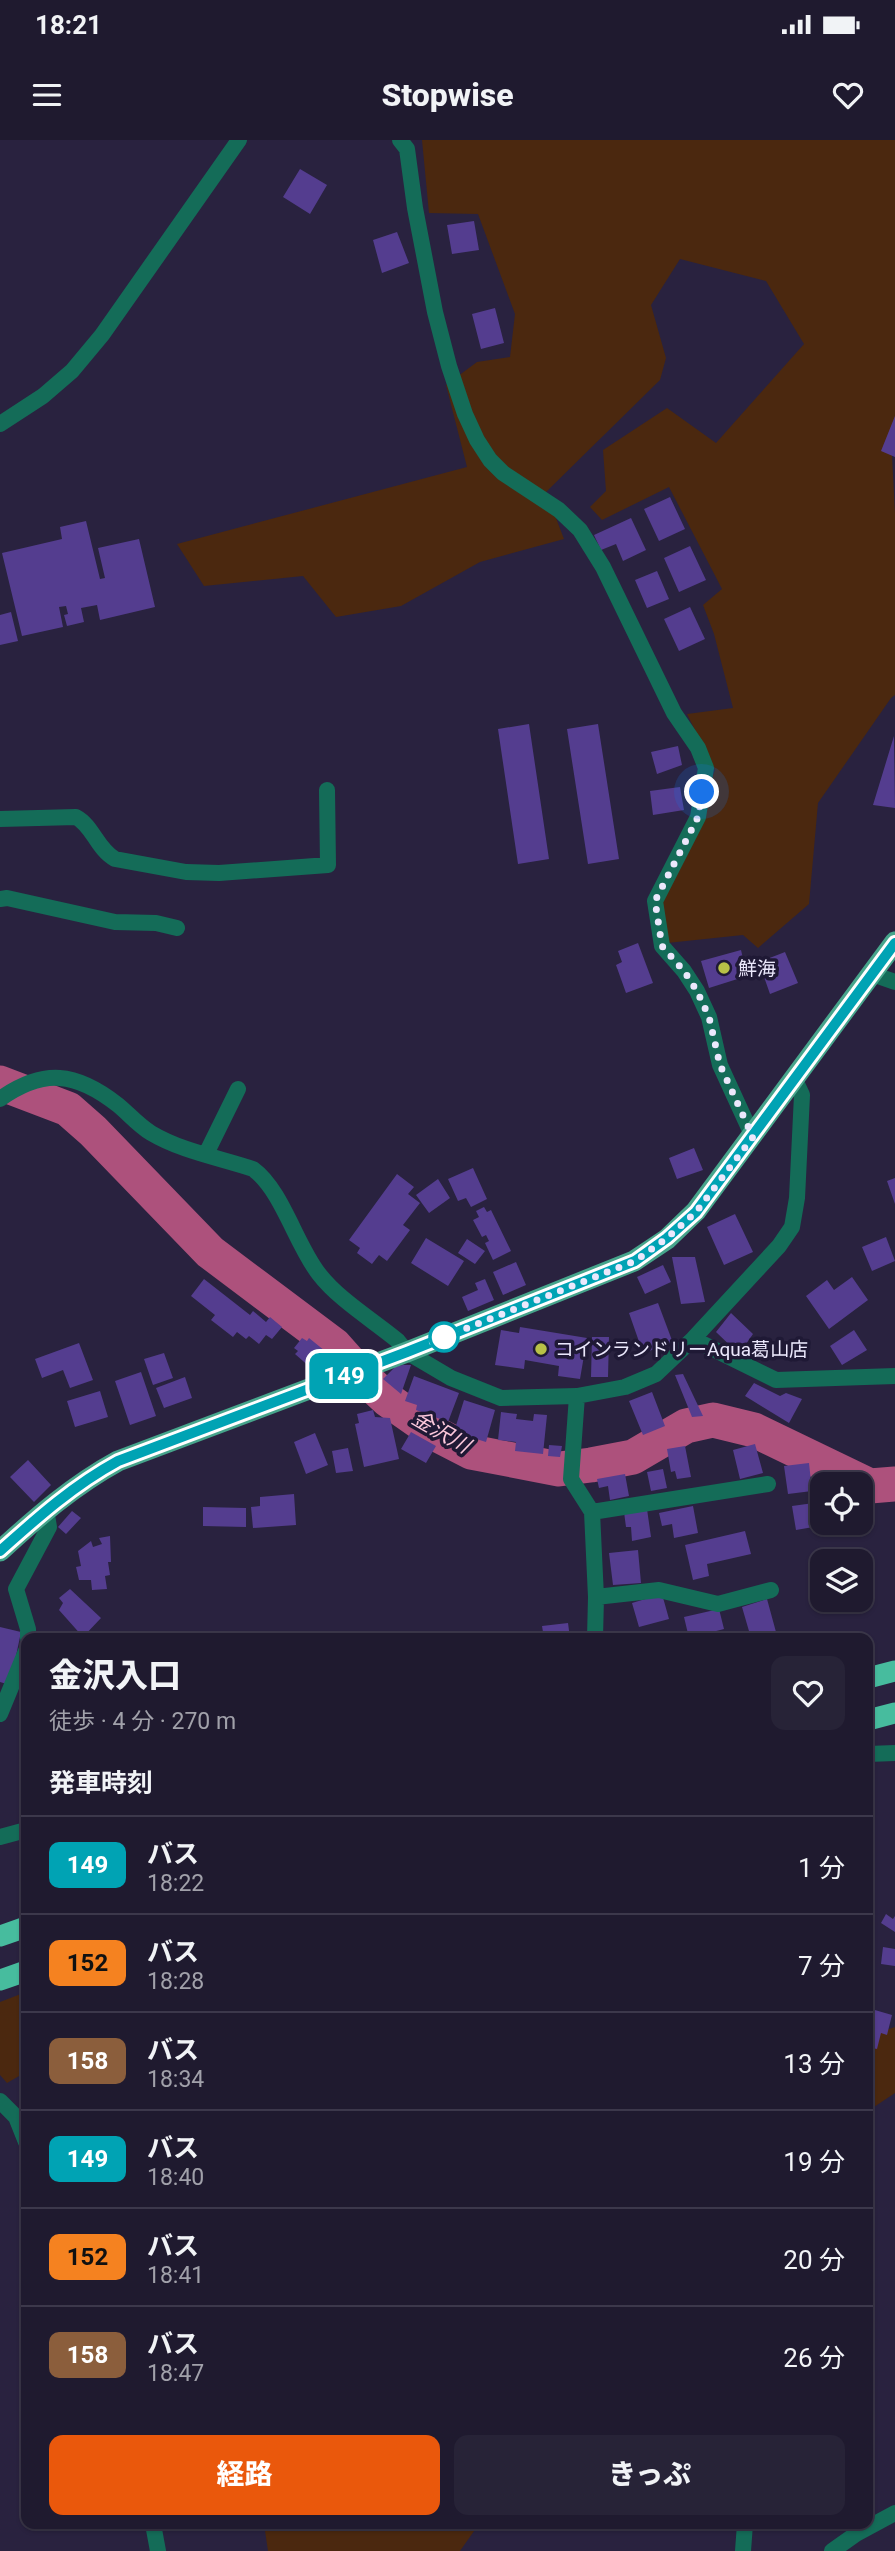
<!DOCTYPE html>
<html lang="ja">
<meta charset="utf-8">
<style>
:root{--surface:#1f1a2f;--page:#272337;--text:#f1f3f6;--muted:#a1a1aa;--line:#3c384b;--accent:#ea580c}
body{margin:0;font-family:Roboto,"Noto Sans JP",sans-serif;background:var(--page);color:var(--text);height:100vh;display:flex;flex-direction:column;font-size:26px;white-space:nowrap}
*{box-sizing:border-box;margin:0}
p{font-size:23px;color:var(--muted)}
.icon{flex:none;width:38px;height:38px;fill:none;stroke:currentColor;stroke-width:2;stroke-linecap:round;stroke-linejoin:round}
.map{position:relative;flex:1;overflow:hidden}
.drawer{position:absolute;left:21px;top:1493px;width:852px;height:896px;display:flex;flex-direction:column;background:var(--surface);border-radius:14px;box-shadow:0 2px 5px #0004,0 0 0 2px var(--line)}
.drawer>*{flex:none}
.badge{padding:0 14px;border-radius:10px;font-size:24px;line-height:46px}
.fabs{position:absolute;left:810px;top:1332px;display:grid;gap:14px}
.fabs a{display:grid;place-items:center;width:63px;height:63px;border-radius:14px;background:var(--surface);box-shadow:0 2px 5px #0004,0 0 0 2px var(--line);font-size:35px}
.you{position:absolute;width:35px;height:35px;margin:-18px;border:5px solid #fff;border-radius:50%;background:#1a73e8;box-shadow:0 0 0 10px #1a73e833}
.map>.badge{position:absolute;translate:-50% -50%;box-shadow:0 0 0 4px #fff}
h2{padding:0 28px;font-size:26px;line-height:63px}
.round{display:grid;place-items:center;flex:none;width:74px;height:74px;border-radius:14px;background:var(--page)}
.summary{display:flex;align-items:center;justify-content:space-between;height:119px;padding:0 28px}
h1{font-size:33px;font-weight:800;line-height:52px}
.action{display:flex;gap:14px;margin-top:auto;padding:14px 28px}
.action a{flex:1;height:80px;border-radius:14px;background:var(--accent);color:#fff;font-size:28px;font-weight:800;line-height:80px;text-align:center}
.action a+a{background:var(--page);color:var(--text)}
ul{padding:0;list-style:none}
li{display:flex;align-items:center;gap:21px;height:98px;padding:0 28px;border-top:2px solid var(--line)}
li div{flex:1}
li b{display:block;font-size:26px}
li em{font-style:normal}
li .badge{min-width:77px;font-weight:700;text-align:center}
.status{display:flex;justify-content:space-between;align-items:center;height:49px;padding:0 35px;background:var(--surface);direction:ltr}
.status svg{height:19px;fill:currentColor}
header{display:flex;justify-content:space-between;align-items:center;height:91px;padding:0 28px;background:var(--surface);font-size:32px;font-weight:800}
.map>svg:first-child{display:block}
.green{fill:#4b280f}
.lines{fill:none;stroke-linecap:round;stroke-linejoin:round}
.river{stroke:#ad517c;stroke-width:35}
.building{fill:#543d8f}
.street{stroke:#146c58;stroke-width:16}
.primary{stroke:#46a48b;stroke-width:21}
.highway{stroke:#47bc9e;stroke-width:21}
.line-casing{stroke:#fff;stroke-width:16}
.line{stroke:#00a3b4;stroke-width:10}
.walk{stroke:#ebe8fc;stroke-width:7;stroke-dasharray:0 12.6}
.poi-dot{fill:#b8c147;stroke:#1f1935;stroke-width:2.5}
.stop-dot{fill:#fff;stroke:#00a3b4;stroke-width:3.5}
.labels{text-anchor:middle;stroke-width:7;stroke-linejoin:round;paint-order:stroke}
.poi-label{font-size:19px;fill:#ebe8fc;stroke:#1f1935;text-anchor:start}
.water-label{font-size:21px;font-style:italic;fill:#fcc8dc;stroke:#1f1935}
</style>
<div class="status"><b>18:21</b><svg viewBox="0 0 49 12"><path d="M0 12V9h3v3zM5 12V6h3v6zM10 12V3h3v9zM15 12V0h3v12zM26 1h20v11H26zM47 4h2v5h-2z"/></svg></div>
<header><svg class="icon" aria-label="menu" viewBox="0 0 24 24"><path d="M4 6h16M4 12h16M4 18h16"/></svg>Stopwise<svg class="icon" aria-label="heart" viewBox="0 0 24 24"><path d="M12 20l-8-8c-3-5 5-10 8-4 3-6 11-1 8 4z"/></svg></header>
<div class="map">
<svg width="895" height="2411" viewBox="0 0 895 2411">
<rect width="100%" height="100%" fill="#29223f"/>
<!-- green -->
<path class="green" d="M422,0H895V310L892,316L895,373V555L891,558L818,663L809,764L758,808L743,795L667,803L662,764L680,723L715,630L687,574L733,568L714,494L703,465L722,449L669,347L602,380L590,367L606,351L603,310L667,268L716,303L804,204L766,141L680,119L651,165L666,218L660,240L546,352L564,399L480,422L401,466L336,477L303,436L204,446L177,404L467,327L446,245L477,222L510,217L515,174L478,74L429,73Z
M26,1852V1932L7,1943L0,1935V1862Z
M895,1887V1953L868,1971V1896Z
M264,2384H479L460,2411H268Z"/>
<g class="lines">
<!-- river -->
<path class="river" d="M0,943L68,969L93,991L210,1112L334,1205L358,1232L388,1260L438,1295L471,1312L559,1329L591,1325L633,1317L686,1286L713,1280L754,1290L870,1346L895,1344"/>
</g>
<!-- building -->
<path class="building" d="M300,29L327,45L310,74L283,57Z
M474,81L479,110L452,114L447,85Z
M397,92L409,123L382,133L373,100Z
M495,168L504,203L481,209L472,174Z
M895,276V317L881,311Z
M670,357L685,389L659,401L644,369Z
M631,378L646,410L623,421L616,404L601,410L594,395Z
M86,381L100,439L105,438L98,408L139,399L155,467L100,480L97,465L81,468L84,482L67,486L64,475L68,474L66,466L59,467L63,487L22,496L2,413L62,399L60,387Z
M690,406L706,440L679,452L664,418Z
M657,431L669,459L647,468L635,440Z
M690,467L705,499L679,511L664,479Z
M11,472L18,501L0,505V475Z
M529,584L549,719L518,724L498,589Z
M598,584L619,719L588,724L567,589Z
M894,596L895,668L873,665Z
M678,606L682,625L657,634L651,612Z
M680,647L684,670L653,675L650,651Z
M638,803L653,843L626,853L616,825L622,822L618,811Z
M741,810L747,836L709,848L701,821Z
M785,812L798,843L770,854L763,834L772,830L767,819Z
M694,1008L703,1030L677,1039L669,1018Z
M473,1028L487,1059L471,1067L466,1058L458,1061L448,1039Z
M397,1034L414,1047L408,1054L420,1063L403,1085L410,1090L387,1121L379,1115L372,1124L357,1113L360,1108L349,1100Z
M895,1038V1064L887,1041Z
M438,1039L450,1058L429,1073L416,1055Z
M484,1067L487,1072L491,1070L511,1111L493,1120L485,1103L489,1101L486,1095L482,1097L473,1080L479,1077L476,1071Z
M735,1074L753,1112L724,1125L707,1087Z
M886,1097L895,1121L872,1131L862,1107Z
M426,1098L464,1121L448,1146L411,1123Z
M467,1099L485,1111L475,1124L458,1113Z
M672,1117H695L705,1162L681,1164Z
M516,1122L526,1145L503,1155L493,1132Z
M663,1125L671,1142L645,1154L637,1137Z
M852,1137L868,1160L829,1189L806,1156L827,1140L834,1150Z
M204,1139L250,1175L253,1171L266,1182L270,1177L282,1187L272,1199L266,1195L259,1204L249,1196L246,1199L237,1192L233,1197L211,1180L215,1175L191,1156Z
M485,1139L494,1160L468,1171L462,1157L478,1150L475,1143Z
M658,1163L673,1203L643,1213L629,1173Z
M731,1173L753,1194L739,1214L716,1192Z
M520,1187L587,1198L580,1239L558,1236L559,1226L525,1220L524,1229L495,1225L501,1190L519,1193Z
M854,1190L867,1210L842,1225L830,1206Z
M592,1197H609L608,1237H591Z
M302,1198L307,1201L309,1198L330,1215L321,1226L316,1222L311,1228L295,1214L298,1211L294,1208Z
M79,1203L93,1240L70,1248L63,1230L42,1238L35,1219Z
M164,1213L173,1238L153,1245L144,1219Z
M403,1225H411L401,1254L383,1239L395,1227Z
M141,1232L156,1276L130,1285L115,1241Z
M683,1234L703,1276L692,1277L675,1235Z
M414,1236L459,1253L448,1282L416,1270L417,1265L405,1261Z
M185,1237L192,1258L164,1268L156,1248Z
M754,1243L780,1256L786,1253L802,1259L789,1283L745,1256Z
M100,1251L108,1277L75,1287L67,1261Z
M652,1252L665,1286L643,1295L629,1261Z
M464,1260L495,1270L486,1302L454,1292Z
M373,1270L375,1277L390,1278L399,1319L364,1327L355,1284L359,1283L357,1274Z
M501,1272L517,1274L516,1279L533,1281L534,1274L547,1275L543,1314L515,1311L516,1302L498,1300Z
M411,1292L436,1306L426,1323L401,1309Z
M315,1293L328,1325L306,1334L294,1302Z
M755,1304L763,1333L740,1339L733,1310Z
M549,1305L562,1306L560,1317L548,1316Z
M685,1306L691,1337L677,1339L675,1331L671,1332L667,1309Z
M348,1308L353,1331L336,1333L332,1311Z
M28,1320L51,1345L34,1362L10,1337Z
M809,1323L812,1351L788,1354L784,1326Z
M663,1329L667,1348L651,1351L647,1332Z
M625,1334L629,1356L610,1360L608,1346L599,1348L597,1339Z
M294,1354L296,1385L253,1388L251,1367L260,1366V1357Z
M821,1362L825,1385L796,1390L792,1366Z
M693,1366L698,1393L674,1398L672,1384L662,1386L659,1373Z
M203,1367L246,1368V1387L203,1386Z
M647,1369L651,1397L632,1401L631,1387H626L624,1372Z
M72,1371L81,1378L66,1394L58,1387Z
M745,1391L751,1414L707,1424L709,1436L693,1440L685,1405Z
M110,1396L111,1422H108L110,1435L105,1436L107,1449L92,1450L91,1440H79L76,1427L81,1426L78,1411L91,1401L93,1407L102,1404L99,1398Z
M638,1410L641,1443L613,1445L609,1413Z
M70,1449L101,1478L83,1497L59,1470L63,1463L59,1458Z
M662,1454L669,1479L639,1487L632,1463Z
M767,1459L776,1492L751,1498L742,1467Z
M719,1469L724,1489L689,1498L684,1477Z
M568,1483L570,1498H544L542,1486Z
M0,1487L21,1492L10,1545L0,1542Z
M886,1774L893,1779L895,1776V1792L881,1783Z
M883,1807L895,1809V1826L881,1824Z
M868,1868L892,1875L887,1895L881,1893L877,1909L868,1907Z"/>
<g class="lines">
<!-- street -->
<path class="street" d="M400,0L407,9L415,68L435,172L449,226L465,274L477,300L490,320L503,333L559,370L580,390L603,427L674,573L698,608L706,628L698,677L655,761L662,806L684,831L697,851L709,877L720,925L753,997
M0,284L43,256L72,231L102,195L239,0
M0,679L76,677C93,686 97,709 115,719L186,732L219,733L328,725L327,650
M0,759L7,758L115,782L156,783L177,788
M872,834L895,842
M0,959C44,928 76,932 118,965C129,974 138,985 151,993C181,1011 220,1018 253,1029C282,1050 296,1105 319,1134C338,1159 374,1181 398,1201L407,1212L451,1238L501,1258L577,1256L625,1247L656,1234L693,1199L779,1106L792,1087L797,1058L802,955L795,940
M206,1014L238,949
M693,1199L776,1240L895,1236
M577,1256L571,1339L592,1372L596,1457L595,1498
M592,1372L768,1344
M596,1457L659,1450L718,1464L771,1450
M28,1498V1489L16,1449L49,1387L46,1369
M0,1574L26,1511
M868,1614L895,1613
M0,1697L26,1690
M0,1961L16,1977L26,2002
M153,2384L158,2411
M743,2411L745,2384
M832,2411L856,2394L895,2373"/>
<!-- primary -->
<path class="primary" d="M0,1411C37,1377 74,1345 118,1321L407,1212L634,1121L667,1099L696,1071L895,802"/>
<!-- highway -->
<path class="highway" d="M868,1538L895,1531
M868,1580L895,1573
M0,1796L26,1787
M0,1840L26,1831"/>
</g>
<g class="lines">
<!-- line casing -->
<g class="line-casing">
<path id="line" d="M0,1411C38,1377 74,1345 118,1321L407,1212L635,1121L667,1098L696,1072L895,803"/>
</g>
<!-- line -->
<use href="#line" class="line"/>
<!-- walk -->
<path class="walk" d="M444,1197L432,1202L635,1121L667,1098L696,1072L753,997L720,925L709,877L697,851L684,831L662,806L655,761L698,677L702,652"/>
</g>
<!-- markers -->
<g class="poi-dot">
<circle cx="724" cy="828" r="7"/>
<circle cx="541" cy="1209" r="7"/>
</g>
<circle class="stop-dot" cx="444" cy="1197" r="14"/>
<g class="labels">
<!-- poi labels -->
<g class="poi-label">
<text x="738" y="835">鮮海</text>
<text x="555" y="1216">コインランドリーAqua葛山店</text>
</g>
<!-- water labels -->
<g class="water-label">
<text transform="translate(441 1292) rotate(30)" y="7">金沢川</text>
</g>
</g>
</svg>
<div class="fabs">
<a><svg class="icon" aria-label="locate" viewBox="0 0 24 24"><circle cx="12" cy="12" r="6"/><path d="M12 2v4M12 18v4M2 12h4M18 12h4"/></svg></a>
<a><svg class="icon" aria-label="layers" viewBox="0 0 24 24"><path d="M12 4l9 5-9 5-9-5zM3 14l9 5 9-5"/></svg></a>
</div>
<div class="you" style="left:702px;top:652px"></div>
<b class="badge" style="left:344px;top:1236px;background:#00a3b4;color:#fff">149</b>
<section class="drawer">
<div class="summary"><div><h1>金沢入口</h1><p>徒歩 · 4 分 · 270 m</p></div><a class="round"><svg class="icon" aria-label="heart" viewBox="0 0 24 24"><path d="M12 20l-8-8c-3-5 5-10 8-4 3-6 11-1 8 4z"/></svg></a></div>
<h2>発車時刻</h2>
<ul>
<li><span class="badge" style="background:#00a3b4;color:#fff">149</span><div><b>バス</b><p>18:22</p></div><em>1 分</em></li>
<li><span class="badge" style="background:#f58220;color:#111">152</span><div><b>バス</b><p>18:28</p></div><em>7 分</em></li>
<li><span class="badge" style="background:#8b5e3c;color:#fff">158</span><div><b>バス</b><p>18:34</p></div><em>13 分</em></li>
<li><span class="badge" style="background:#00a3b4;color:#fff">149</span><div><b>バス</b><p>18:40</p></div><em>19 分</em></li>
<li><span class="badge" style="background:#f58220;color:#111">152</span><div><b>バス</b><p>18:41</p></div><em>20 分</em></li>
<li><span class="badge" style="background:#8b5e3c;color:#fff">158</span><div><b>バス</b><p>18:47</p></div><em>26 分</em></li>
</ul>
<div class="action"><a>経路</a><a>きっぷ</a></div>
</section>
</div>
